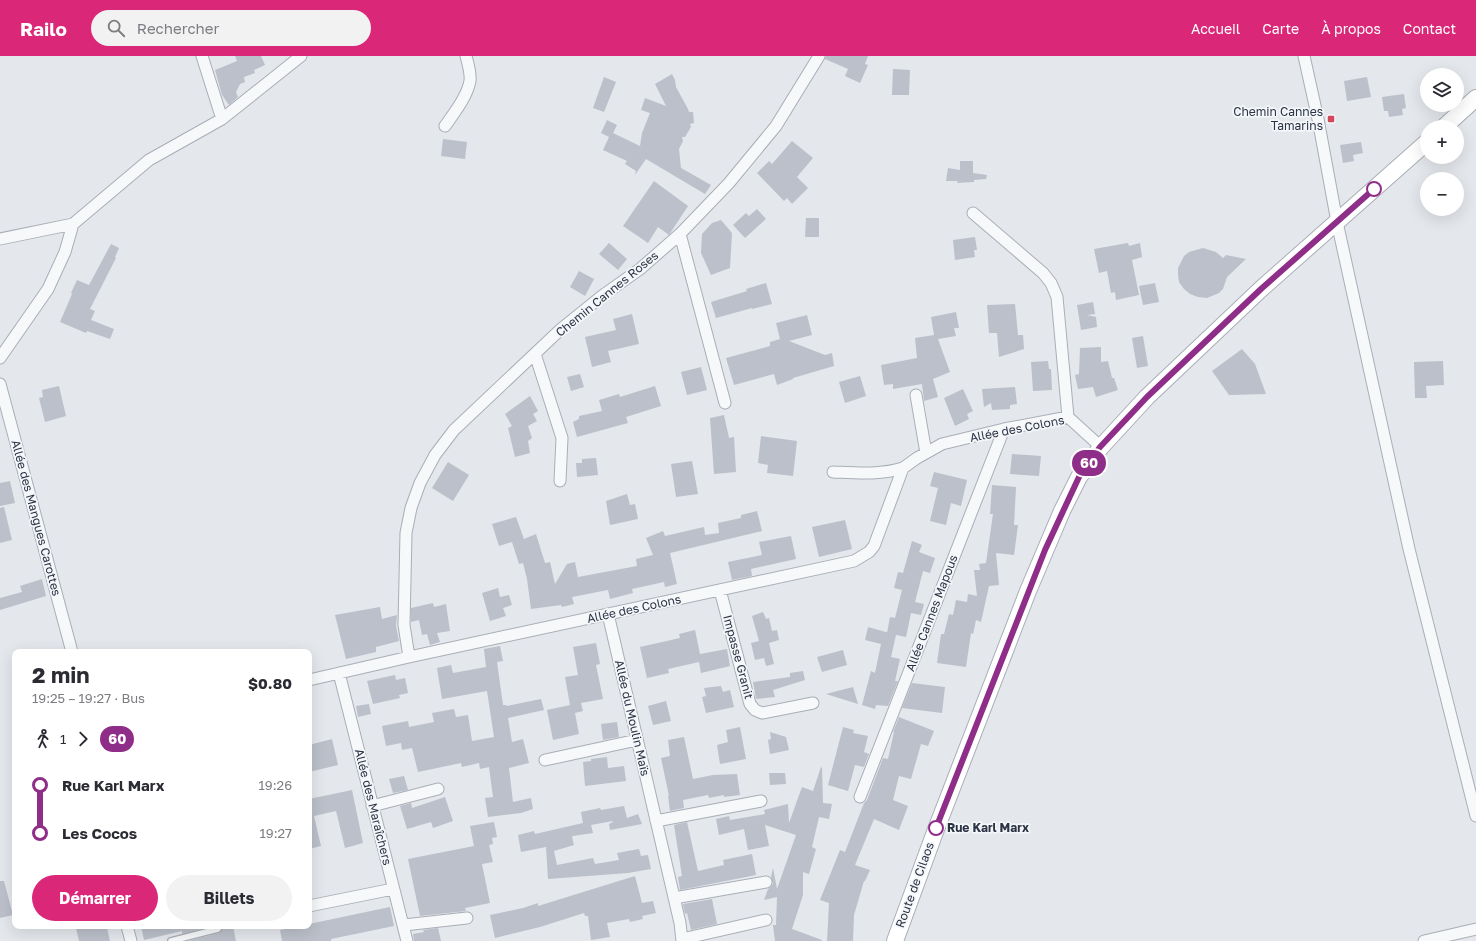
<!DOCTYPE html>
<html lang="fr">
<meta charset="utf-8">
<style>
:root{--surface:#fff;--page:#f2f2f3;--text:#2b2b33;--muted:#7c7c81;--accent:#db2777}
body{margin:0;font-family:"Golos Text",sans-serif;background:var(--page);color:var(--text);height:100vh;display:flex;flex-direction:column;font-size:15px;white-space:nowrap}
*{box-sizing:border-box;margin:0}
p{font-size:13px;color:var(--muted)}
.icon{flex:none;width:22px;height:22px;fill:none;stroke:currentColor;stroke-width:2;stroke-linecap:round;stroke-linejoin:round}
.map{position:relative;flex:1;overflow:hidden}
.side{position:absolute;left:12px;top:593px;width:300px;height:280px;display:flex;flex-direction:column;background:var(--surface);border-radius:8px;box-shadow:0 4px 16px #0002}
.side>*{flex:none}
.badge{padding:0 8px;border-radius:13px;font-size:14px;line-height:26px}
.fabs{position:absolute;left:1420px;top:12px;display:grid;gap:8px}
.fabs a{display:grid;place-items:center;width:44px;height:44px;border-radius:50%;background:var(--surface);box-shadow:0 4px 16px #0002;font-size:20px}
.map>.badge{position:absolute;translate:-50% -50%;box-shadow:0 0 0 2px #fff}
.legs{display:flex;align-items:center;gap:6px;height:44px;padding:0 20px;font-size:13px}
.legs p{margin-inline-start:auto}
.overview{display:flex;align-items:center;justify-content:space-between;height:68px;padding:0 20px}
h1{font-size:22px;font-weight:700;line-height:30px}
.cta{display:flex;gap:8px;margin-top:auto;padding:8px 20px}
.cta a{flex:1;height:46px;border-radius:24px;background:var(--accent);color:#fff;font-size:16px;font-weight:700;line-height:46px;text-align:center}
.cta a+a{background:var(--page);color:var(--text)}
ul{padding:0 20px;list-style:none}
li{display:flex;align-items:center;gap:14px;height:48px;font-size:15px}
li i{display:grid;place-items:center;width:6px;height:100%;margin:0 5px;background:currentColor}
li i::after{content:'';width:10px;height:10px;margin:-5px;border:3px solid;border-radius:50%;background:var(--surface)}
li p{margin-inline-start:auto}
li:first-child i{background:linear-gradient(#0000 50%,currentColor 0)}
li:last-child i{background:linear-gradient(currentColor 50%,#0000 0)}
header{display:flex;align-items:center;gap:24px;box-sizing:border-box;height:56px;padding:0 20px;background:var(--accent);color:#fff}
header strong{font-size:19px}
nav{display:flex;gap:22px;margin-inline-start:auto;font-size:14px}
.search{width:280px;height:36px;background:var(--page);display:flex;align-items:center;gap:10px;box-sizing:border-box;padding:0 14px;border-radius:22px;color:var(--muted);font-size:15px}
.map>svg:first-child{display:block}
.building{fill:#bbc0ca}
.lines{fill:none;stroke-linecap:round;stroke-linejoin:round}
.lane-casing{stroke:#a9aeb7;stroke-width:8}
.street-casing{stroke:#a9aeb7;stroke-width:13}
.secondary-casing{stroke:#a9aeb7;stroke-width:18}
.lane{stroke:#f7f8fa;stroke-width:5.5}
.street{stroke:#f7f8fa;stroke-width:11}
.secondary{stroke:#fff;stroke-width:16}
.line-1-casing{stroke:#fff;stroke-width:9}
.line-1{stroke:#8f2e88;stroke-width:6}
.poi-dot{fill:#d1495b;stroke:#f4f6f9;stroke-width:1.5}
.stop-1-dot{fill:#fff;stroke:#8f2e88;stroke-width:2}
.labels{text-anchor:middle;stroke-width:3.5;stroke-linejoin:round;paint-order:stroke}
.poi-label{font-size:12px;fill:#2b3445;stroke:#f4f6f9;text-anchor:end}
.street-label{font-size:12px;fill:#2b3445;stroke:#f4f6f9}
.stop-label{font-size:12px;font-weight:bold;fill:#2b3445;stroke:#f4f6f9;text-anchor:start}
</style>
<header>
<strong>Railo</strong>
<div class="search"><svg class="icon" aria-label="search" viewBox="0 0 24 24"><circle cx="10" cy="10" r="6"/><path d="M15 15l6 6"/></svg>Rechercher</div>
<nav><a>Accueil</a><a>Carte</a><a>À propos</a><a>Contact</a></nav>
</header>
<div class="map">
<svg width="1476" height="885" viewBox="0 0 1476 885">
<rect width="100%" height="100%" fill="#e4e7ec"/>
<!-- building -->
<path class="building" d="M235,0H261L265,9L254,14L255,17L244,21L245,26L240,28L236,36L238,41L229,49L222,39L215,14L237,5Z
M826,0H868L865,8L868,9L860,27L845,20L848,13L825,3Z
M893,13L910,14L909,39H892Z
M672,18L675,24L676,31L688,53L689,56H693L694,67L690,68L691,71L685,81H682L683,85L679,93L681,112L711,129L705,138L646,103L635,119L636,115L625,108L627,105L603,94L609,81L601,77L607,64L617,69L613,77L640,90L642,77L650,57L641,54L645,42L666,50L655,28Z
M604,21L616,26L604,56L593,52Z
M1367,21L1371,41L1347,45L1344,25Z
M1404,38L1406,52L1402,53L1403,59L1389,61L1388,55H1384L1382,41Z
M443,83L467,86L465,103L441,100Z
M792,85L813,102L797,121L808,132L792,148L787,142L784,145L757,117L769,105L772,108Z
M1361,86L1363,97L1353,99L1354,105L1343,107L1340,89Z
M960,105H973V117L987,119L986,123L974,124V126L957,127L958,125H946L948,112L960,114Z
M654,125L688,150L669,179L658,171L648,187L623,170Z
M757,153L766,163L745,182L733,169L746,157L749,160Z
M806,162H819V181H805Z
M721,164L732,177L730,212L711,219L701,197L702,178L712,167Z
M975,181L977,194H974L975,201L955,204L953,184Z
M609,187L627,203L618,214L599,198Z
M1128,187L1129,190L1140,187L1142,201L1132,204L1139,239L1116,244L1115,236L1111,237L1107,215L1099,217L1094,193Z
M111,188L119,192L115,201L116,202L90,253L95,255L91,264L114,273L110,283L87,275L86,277L60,266L72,238L71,237L77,224L89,229Z
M1203,192L1216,196L1223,202L1226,199L1246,203L1227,221L1223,233L1219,237L1207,242L1198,241L1190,238L1184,233L1179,226L1178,219V212L1184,200L1189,196Z
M579,215L594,223L585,240L570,231Z
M766,227L772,248L752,253V252L716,262L711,246L747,235L746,233Z
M1155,227L1159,246L1143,249L1139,230Z
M1093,246L1095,258L1087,259L1096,261L1097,271L1081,274L1077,249Z
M1015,248L1018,279H1023L1024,293L999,301L997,277H989L987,249Z
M956,256L959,272H954L956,280L938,283L950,316L933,323L938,341L924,345L922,328L893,333V328L884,329L881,309L917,302L915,282L934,279L931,261Z
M632,258L639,288L608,295L611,306L592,311L585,281L616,274L613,263Z
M807,259L812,279L789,285L825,299L832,297L834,310L793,322V323L777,329L774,318L734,329L726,302L770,290V286L780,283L776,267Z
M1143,280L1148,310L1137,312L1132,282Z
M1101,291V306L1108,305L1112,322H1114L1118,334L1096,341L1093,331L1078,333L1075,319L1079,318L1080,292Z
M1242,293L1255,308L1266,338L1229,339L1212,315Z
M1048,305L1049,313H1051L1052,334L1033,335L1031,306Z
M1443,305L1444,329L1426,330L1427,342H1415L1414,306Z
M701,311L707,334L687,339L681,316Z
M580,318L584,331L571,335L567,321Z
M860,320L866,340L845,347L839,326Z
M59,330L66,360L45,366L39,342L43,341L42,334Z
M655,330L661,350L626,361L628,367L577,381L573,366L579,363V360L602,355L599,344L619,338L620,341Z
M1015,331L1017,348L1010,349V353L992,354L991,347L984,351L982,333Z
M963,333L973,355L967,358L969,363L955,370L944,342Z
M530,340L538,355L533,358L537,365L528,370L532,382L528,385L530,397L515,401L508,372L512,370L505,358Z
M724,359L729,382L734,381L736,416L714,418L710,362Z
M761,380L797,385L793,420L767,417L768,409L758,407Z
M1012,398L1041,400L1039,420L1010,418Z
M596,402L598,419L577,421L576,407H582V403Z
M692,405L698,438L676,441L671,408Z
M448,406L469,419L453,445L432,432Z
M934,416L967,424L961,450L951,447L946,469L930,465L938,432L930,430Z
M10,425L15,447L0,450V427Z
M992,429L1016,431L1014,469H1018L1014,499L996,497L999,529L989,530L981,566L976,564L973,578L971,577L966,611L937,607L941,578H944L949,558L953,559L956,544L967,546L968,538L977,540L974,514H980L979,508L986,507L993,458H990Z
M627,438L630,449L635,448L638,463L610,469L606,445Z
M4,451L12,484L0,487V452Z
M757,455L762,475L670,497L677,528L665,531L664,526L632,533L633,537L610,543L608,534L572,541L574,548L562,551L561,549L531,553L527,523L523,507L519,508L512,486L499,490L492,468L516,461L524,483L536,478L545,507L550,506L555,528L567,508L575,506L578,521L637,510L636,503L653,499L646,482L663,475L665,480L704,471L705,479L719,477L718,467L741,462V459Z
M845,464L852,493L819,501L812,471Z
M791,480L796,503L751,513L752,520L732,524L728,506L762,499L759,486Z
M912,485L922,489L919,496L935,502L930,517L923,515L915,546L924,548L921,559L911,557L906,581L887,577L890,561L895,562L902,534L894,532L898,516L903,517Z
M42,523L46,540L0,554V542L22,536L20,530Z
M498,532L500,541L509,539L512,549L503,552L506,560L490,565L482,537Z
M433,547L434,551L446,548L450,575L437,577L440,586L430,589L427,578L422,579L419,564L411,566V552Z
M380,551L382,563L397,559L396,570L399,585L376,591V596L346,603L335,559Z
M763,556L766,563L769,562L772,575L777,574L779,584L769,587L774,608L766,610L764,602L755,604L751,587L759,585L752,560Z
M868,571L896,579L891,601L900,603L895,625H898L888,650L876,649L875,653L862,649L871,615L875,617L881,588L865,584Z
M695,574L700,598L727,593L730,610L701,617L699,606L668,613L669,617L647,622L640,591L680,582L679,578Z
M596,587L600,608L596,609L603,643L581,647L583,655L575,657L579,678L553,684L547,654L570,649L565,621L578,619L573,591Z
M500,590L503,605L497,606L503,649H506L507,650L541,643L544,654L508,662L512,686L523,683L529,707L509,712L513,746L531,742L533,753L521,757L488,761L485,742L493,741L489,711L480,713L479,707L462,711L461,707L418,716L412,692L402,694L401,687L386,690L382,670L408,665L409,671L434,666L432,657L454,653L456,661L468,659L472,685L494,681L487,635L442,643L437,612L451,609L453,617L486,611L484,593Z
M843,594L847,609L822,616L817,601Z
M803,615L805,624L773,634L775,641L756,643L753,626L790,621V617Z
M395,619L396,624L405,622L408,637L399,639L400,642L373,648L367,625Z
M912,627L945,631L942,657L902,652Z
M721,630L723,636L730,634L734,651L706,657L702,641L706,640L704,632Z
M853,631L858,648L826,638Z
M666,645L671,665L653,669L648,650Z
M369,648L371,658L358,661L356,650Z
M899,661L934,675L928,690L921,688L911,723L899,720L893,744L908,750L899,774L874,763L855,809L870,814L865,825H864L854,859L853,885H827L829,847L820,844L840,794L845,796L864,747L867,744L883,702L888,703L894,676H893Z
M617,666L619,681L603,684L601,668Z
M740,671L746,703L720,708L717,689L728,686L726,674Z
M843,671L854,674L853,677L868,680L864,696L869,698L864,711L855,709L848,735L828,729Z
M770,676L786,681L789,694L770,698L768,684L771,683Z
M684,681L693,723L713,719L737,718L740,739L724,741V739L709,742L708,739L683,744L684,752L670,755L668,740H669L661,702L670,700L668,684Z
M332,683L338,709L309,716V689Z
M607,701L608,712L624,710L626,725L585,730L583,706L591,705V703Z
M821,711L822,712L823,747L832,748L829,763L819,761L812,791L816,793L809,818L803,816V839L792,873L822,884V885H775L773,869H776L777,841L764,844L768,833L773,828L771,821L773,812L777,833L796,779L765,769L769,790L748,794L744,773L719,779L716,763L729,760L730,764L765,758L764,754L788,748L789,767L802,731L813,735Z
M769,717H785L786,728L770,729Z
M404,720L408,734L393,737L389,723Z
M352,734L363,787L345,792L336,755L314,760L321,790L309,793V743Z
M445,741L453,765L433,772L431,766L407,773L400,750L411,747L412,752Z
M624,750L627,762L638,758L642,768L610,774L609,768L613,766V765L591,769L593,777L573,780L572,781L574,789L554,795L557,809L593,802L595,808L619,804L617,797L639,793L641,800L648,799L651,813L628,817L548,823L546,791L521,796L518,779L534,775L535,778L583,767L581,756L600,752L601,754Z
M494,766L497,781L492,782L493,788L489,789L493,806L482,808L490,847L465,852L466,855L420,860L408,803L474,790L470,770Z
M687,766L698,815L724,809L723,804L752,798L756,819L680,834L678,821L682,820L674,769Z
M635,820L642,847L653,845L656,857L642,860L643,863L630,866L629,863L607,867L610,881L591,884L588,860H585L584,857L540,871L495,882L490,859L523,852L538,847V850Z
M0,825H4L13,859L0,862Z
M712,843L717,868L691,874L687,857L685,858L683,848Z
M390,851L394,870L331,883V885H282L280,874L299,870H309V868Z
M86,870H101L102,873L107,872L110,885H79L76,872Z
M141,870H213L182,878V875L144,884Z
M221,870H233L236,885H188L219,877L222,874Z
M438,872L441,885H414L413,878L424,876L423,874Z"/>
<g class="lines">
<!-- lane casing -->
<g class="lane-casing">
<path id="lane" d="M171,885L218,873"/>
</g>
<!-- street casing -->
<g class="street-casing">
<path id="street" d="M202,0L222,63
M1304,0L1318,63L1337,166L1409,493L1476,760
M445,70C454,57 467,41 470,25C471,17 468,8 466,0
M973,157L1043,217L1051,227L1057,241L1068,361
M680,178L725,347
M0,183L73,168
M535,298L562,382L560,425
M0,302L48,233L65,196L73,168L149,104L222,63L301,0
M0,328L72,596
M916,339L926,397
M833,416C857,417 881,419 903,412
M720,534L750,648L755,654L762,657L813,647
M608,558L680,867L682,885
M409,601L404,569L406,477L411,452L420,427L435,399L454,374L561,273L602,240L640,213L680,178L729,127L776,70L819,0
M339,617L407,885
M309,624L409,601L854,505L869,496L874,490L903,412L917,402L942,388L1004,373L1068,361L1101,391
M545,704L637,684
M860,741L1004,373
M372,750L438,733
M656,765L761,745
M674,842L766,826
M309,850L393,833
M404,869L467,862
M127,870L131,885
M682,883L766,864
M1424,885L1476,873"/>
</g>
<!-- secondary casing -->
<g class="secondary-casing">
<path id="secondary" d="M1444,71L1476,42
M895,885L935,776L1028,535L1062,455L1079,421L1101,391L1147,341L1261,233L1427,86"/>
</g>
<!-- lane -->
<use href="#lane" class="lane"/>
<!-- street -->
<use href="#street" class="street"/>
<!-- secondary -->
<use href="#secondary" class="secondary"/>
</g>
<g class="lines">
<!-- line-1 casing -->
<g class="line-1-casing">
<path id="line-1" d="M936,772L1045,494L1079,421L1089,406L1100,391L1147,341L1261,233L1374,133"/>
</g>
<!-- line-1 -->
<use href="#line-1" class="line-1"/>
</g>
<!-- markers -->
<rect class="poi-dot" x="1327" y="59" width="8" height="8" rx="2"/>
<g class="stop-1-dot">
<circle cx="1374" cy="133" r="7"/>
<circle cx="936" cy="772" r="7"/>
</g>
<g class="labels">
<!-- poi labels -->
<g class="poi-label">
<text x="1323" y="60">Chemin Cannes<tspan x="1323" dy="14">Tamarins</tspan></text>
</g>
<!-- street labels -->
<g class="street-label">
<text transform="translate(607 238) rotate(-39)" y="4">Chemin Cannes Roses</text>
<text transform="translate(1017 373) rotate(-11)" y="4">Allée des Colons</text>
<text transform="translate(36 462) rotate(75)" y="4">Allée des Mangues Carottes</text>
<text transform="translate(634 553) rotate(-12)" y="4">Allée des Colons</text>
<text transform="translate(932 557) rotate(-69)" y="4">Allée Cannes Mapous</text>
<text transform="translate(738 601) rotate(75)" y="4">Impasse Granit</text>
<text transform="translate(632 662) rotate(77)" y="4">Allée du Moulin Maïs</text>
<text transform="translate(373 751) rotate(76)" y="4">Allée des Maraîchers</text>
<text transform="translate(915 829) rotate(-70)" y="4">Route de Cilaos</text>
</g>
<!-- stop labels -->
<g class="stop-label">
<text x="947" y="776">Rue Karl Marx</text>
</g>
</g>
</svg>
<div class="fabs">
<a><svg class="icon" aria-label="layers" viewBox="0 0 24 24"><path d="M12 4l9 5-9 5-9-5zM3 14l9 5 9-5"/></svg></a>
<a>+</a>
<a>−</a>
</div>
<b class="badge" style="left:1089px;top:407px;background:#8f2e88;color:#fff">60</b>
<section class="side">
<div class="overview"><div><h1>2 min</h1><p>19:25 – 19:27 · Bus</p></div><b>$0.80</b></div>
<div class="legs"><svg class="icon" aria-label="walk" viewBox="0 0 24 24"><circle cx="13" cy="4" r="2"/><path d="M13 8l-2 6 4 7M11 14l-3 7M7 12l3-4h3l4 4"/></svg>1<svg class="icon" aria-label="forward" viewBox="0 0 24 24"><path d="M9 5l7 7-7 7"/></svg><b class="badge" style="background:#8f2e88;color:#fff">60</b></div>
<ul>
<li><i style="color:#8f2e88"></i><b>Rue Karl Marx</b><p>19:26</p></li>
<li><i style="color:#8f2e88"></i><b>Les Cocos</b><p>19:27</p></li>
</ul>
<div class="cta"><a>Démarrer</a><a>Billets</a></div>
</section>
</div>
